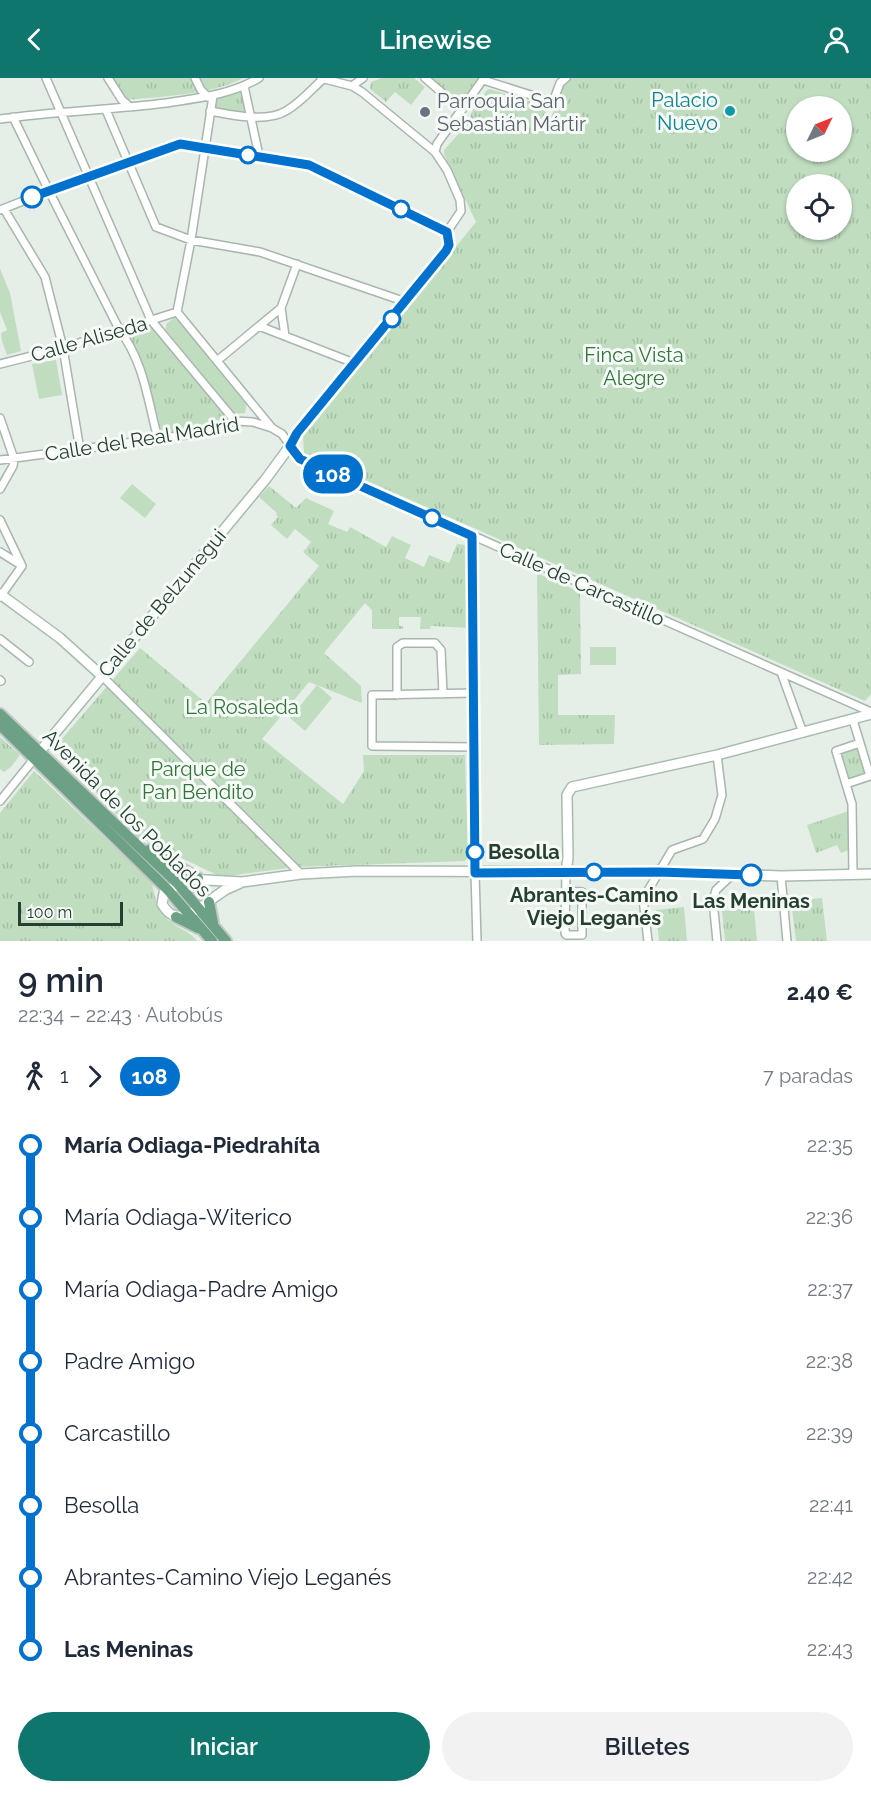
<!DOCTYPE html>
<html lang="es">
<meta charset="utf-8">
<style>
:root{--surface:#fff;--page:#f2f2f3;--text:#1f2937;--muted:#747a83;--accent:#0f766e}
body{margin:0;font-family:Raleway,sans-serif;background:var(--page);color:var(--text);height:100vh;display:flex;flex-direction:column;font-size:22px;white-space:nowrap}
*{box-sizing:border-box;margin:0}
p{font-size:20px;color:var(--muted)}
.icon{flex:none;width:33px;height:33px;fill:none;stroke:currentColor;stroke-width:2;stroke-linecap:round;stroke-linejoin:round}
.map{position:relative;height:863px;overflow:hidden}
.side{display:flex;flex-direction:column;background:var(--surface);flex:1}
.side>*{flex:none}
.badge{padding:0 12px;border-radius:20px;font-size:21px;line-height:39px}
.needle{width:39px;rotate:47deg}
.controls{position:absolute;left:786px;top:18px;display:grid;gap:12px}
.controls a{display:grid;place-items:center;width:66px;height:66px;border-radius:50%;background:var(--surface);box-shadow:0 2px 4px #0004;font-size:30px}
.scale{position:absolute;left:18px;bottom:15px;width:105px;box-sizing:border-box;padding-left:6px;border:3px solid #253f31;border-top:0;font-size:16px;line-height:21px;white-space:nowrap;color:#253f31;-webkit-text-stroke:4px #f6faf7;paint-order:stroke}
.map>.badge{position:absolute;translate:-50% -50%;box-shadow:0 0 0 3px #fff}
.legs{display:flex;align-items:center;gap:9px;height:66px;padding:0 18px;font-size:20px}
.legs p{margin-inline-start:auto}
.summary{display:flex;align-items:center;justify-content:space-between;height:102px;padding:0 18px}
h1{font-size:33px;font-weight:600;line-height:45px}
.button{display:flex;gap:12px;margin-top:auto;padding:12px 18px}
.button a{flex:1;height:69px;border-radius:36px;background:var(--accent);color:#fff;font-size:24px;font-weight:600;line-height:69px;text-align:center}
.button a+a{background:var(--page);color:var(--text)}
ul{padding:0 18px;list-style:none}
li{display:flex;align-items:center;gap:21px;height:72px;font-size:22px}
li i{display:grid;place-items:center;width:9px;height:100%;margin:0 8px;background:currentColor}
li i::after{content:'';width:15px;height:15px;margin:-8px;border:4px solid;border-radius:50%;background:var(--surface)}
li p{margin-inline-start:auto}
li:first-child i{background:linear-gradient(#0000 50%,currentColor 0)}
li:last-child i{background:linear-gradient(currentColor 50%,#0000 0)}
header{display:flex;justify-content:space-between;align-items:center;height:78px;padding:0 18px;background:var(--accent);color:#fff;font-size:27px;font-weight:600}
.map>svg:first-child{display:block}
.green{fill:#c0ddc0}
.park{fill:url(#park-tufts);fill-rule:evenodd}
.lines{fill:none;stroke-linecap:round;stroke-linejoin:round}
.street-casing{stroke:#a8b6ad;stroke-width:10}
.secondary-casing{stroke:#a7bcaf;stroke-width:12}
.primary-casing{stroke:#c2c9c5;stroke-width:14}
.street{stroke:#fff;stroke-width:7}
.secondary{stroke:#fff;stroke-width:9}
.primary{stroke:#6da185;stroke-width:10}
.line-1-casing{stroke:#fff;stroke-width:14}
.line-1{stroke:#0072ce;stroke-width:9}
.culture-dot{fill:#0f9aa8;stroke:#f6faf7;stroke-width:2}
.worship-dot{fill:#6b7280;stroke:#f6faf7;stroke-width:2}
.stop-1-dot{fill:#fff;stroke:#0072ce;stroke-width:3}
.labels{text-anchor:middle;stroke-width:6;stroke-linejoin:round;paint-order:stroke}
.culture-label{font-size:20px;fill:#0d838f;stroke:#f6faf7;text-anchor:end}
.worship-label{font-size:20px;fill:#5b616d;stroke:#f6faf7;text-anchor:start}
.street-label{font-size:20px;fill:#253f31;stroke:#f6faf7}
.park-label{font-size:20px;fill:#317439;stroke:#f6faf7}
.stop-label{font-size:20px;font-weight:bold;fill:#253f31;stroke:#f6faf7}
</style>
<header><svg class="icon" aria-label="back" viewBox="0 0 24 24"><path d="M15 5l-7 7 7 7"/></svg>Linewise<svg class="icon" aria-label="person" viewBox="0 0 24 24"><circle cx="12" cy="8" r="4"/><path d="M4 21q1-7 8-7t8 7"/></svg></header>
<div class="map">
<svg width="871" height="863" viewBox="0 0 871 863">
<defs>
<pattern id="park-tufts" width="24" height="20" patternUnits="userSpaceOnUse" patternTransform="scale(1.5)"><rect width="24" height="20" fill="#c0ddc0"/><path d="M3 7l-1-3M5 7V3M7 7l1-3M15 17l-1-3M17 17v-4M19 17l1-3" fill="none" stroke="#a5bfa5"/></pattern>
</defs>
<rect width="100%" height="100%" fill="#e6eee8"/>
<!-- green -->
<path class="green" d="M0,191L10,215L21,273L7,277L2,263L1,255L7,252L0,234Z
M174,240L180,243L247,324L245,335L235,336L166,252V246Z
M56,282L62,317L39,321L32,286Z
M132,406L156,426L145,440L120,420Z
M590,569H616V587H590Z
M317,607L332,620L305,653L290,640Z"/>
<!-- park -->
<path class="park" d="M108,0H243C213,17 157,19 122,22Z
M382,0H414L425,9L411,27L395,14L386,24L370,11L371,4Z
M425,0H484L462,32Z
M570,0H871V616L865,623L304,375L303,357L476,144L444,76V72L468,45L472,34L487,12L490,11L538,26L551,40L561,10ZM796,28H842V74H796ZM796,106H842V152H796Z
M241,13L247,34L245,37L221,33L214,27L216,20Z
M151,242L235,343L200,355L158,361L147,306L121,252Z
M269,408L296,430L306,420L334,433L328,446L347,454L350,449L386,469L392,458L411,467L405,480L424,489L429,477L449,485L457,466L467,467L470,550L431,548L430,551H420L421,539H399V548H403V551H372V532L365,525L324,575L361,608L362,625L309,604L262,661L343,726L364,693L363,677H465L468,779L465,783L295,789L221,799L138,759L54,670L140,570L206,625L319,488L303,474L311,464L295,451L287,461L271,447L278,439L276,437L277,435L259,419Z
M537,495L580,514L581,596L558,597V637H615L614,666L539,667Z
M0,659L20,677L11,689L4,694L0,691Z
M860,665L870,698L846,706L836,673Z
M34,693L152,805C156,825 159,838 178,849C185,853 192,856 197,863H0V735Z
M852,732L849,772L841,775L837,767L816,775L807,747Z
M822,820L827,863H796L791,823Z
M684,829L687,863H659L656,832Z
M754,830L757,863H725L722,833Z"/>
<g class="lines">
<!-- street casing -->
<g class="street-casing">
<path id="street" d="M46,0L151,242L235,343
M108,0L122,22L130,29
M195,0L201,12L208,19
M425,0L462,32
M483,2L553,24L560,5L566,0
M244,8L258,73V78
M352,8L363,0
M213,18L191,162L177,234L272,350
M106,32L156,149L191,162L260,174L406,224
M210,33C233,37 265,45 286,33C300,25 311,12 323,1
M13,39L51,117L120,253C144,284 148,324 158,361
M0,41C55,33 111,32 166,25C198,20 230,17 259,0
M435,74L437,66L484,0
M4,131L45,199L63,270L80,372
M0,132L89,97L180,66L308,87L447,154
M281,230L285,258
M259,248L354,285
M218,282L281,230L297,186
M0,286L63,270L177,234
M0,340L14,381L13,388L0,411
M290,368L297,355L446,173L449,167L447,154L461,133L460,122L447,92L435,74L362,14L352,8L321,0
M0,382L200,355L235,343L253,344L272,350L282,356L300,381L871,634
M0,442L22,488
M0,474L21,487
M0,519L22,488
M0,561L29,584
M781,594L803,655
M102,598L301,796
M0,602L1,603
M474,615L372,617V668L474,669
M397,617V569L403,565H435L441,572L443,616
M846,706L870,698L853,642
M0,723L34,681
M475,795L477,863
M853,797L852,726L836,673L860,665
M781,798L787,863
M565,813L582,814V857H566L565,855L566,794
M648,863L643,821L672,772L703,761L715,741L722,717L717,677
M717,863L713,823L716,812L732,797"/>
</g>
<!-- secondary casing -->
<g class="secondary-casing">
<path id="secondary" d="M472,458L475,795
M0,516L60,560L102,598
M37,677L265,402L290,368
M566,794L568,780L567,717L572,709L717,677L871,636
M242,804C237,807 231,809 225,812C213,819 190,841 176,838C169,837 165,831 162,826L164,815L188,801L242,804L301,796L357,793L659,794L781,798L871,796"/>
</g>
<!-- primary casing -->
<g class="primary-casing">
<path id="primary" d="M0,636L178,806L226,863
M0,647L168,812L212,863
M149,772L198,800
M209,824L213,845
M176,839L198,850"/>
</g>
<!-- street -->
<use href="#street" class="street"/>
<!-- secondary -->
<use href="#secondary" class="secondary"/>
<!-- primary -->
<use href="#primary" class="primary"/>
</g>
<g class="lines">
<!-- line-1 casing -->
<g class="line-1-casing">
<path id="line-1" d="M32,119L180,66L309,87L447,154L449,167L446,173L297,355L290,368L300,381L472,458L475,795L658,794L751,797"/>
</g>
<!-- line-1 -->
<use href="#line-1" class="line-1"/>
</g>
<!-- markers -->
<circle class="culture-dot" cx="730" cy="33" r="6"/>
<circle class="worship-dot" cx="425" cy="34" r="6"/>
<g class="stop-1-dot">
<circle cx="248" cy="77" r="8"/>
<circle cx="32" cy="119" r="10"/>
<circle cx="401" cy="131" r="8"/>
<circle cx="392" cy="241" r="8"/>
<circle cx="432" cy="440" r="8"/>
<circle cx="475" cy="774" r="8"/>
<circle cx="594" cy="794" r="8"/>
<circle cx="751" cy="797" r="10"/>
</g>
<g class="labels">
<!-- culture labels -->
<g class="culture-label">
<text x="718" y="29">Palacio<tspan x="718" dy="23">Nuevo</tspan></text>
</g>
<!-- worship labels -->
<g class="worship-label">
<text x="437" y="30">Parroquia San<tspan x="437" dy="23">Sebastián Mártir</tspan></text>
</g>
<!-- street labels -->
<g class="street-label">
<text transform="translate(89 261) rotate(-16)" y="7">Calle Aliseda</text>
<text transform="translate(142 361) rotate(-9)" y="7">Calle del Real Madrid</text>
<text transform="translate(582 506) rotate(24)" y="7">Calle de Carcastillo</text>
<text transform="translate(162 525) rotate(-50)" y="7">Calle de Belzunegui</text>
<text transform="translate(127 735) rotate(45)" y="7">Avenida de los Poblados</text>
</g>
<!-- park labels -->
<g class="park-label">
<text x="634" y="284">Finca Vista<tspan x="634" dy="23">Alegre</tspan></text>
<text x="242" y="636">La Rosaleda</text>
<text x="198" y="698">Parque de<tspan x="198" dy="23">Pan Bendito</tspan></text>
</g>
<!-- stop labels -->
<g class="stop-label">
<text x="488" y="781" text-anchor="start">Besolla</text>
<text x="594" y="824">Abrantes-Camino<tspan x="594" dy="23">Viejo Leganés</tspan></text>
<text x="751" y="830">Las Meninas</text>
</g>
</g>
</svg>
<div class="controls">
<a><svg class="needle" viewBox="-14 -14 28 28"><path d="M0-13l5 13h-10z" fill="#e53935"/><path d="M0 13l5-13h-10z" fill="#747a83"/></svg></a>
<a><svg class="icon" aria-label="locate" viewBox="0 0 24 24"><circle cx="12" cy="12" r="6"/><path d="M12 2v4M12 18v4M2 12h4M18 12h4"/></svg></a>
</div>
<div class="scale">100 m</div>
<b class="badge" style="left:333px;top:396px;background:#0072ce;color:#fff">108</b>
</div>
<section class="side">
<div class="summary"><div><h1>9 min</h1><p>22:34 – 22:43 · Autobús</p></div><b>2.40 €</b></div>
<div class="legs"><svg class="icon" aria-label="walk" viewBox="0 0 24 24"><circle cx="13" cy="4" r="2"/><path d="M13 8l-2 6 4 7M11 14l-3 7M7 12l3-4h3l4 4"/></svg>1<svg class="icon" aria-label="forward" viewBox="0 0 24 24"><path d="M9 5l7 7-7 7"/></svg><b class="badge" style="background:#0072ce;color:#fff">108</b><p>7 paradas</p></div>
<ul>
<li><i style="color:#0072ce"></i><b>María Odiaga-Piedrahíta</b><p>22:35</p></li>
<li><i style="color:#0072ce"></i><span>María Odiaga-Witerico</span><p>22:36</p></li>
<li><i style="color:#0072ce"></i><span>María Odiaga-Padre Amigo</span><p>22:37</p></li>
<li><i style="color:#0072ce"></i><span>Padre Amigo</span><p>22:38</p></li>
<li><i style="color:#0072ce"></i><span>Carcastillo</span><p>22:39</p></li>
<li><i style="color:#0072ce"></i><span>Besolla</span><p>22:41</p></li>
<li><i style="color:#0072ce"></i><span>Abrantes-Camino Viejo Leganés</span><p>22:42</p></li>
<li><i style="color:#0072ce"></i><b>Las Meninas</b><p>22:43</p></li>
</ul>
<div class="button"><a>Iniciar</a><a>Billetes</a></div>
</section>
